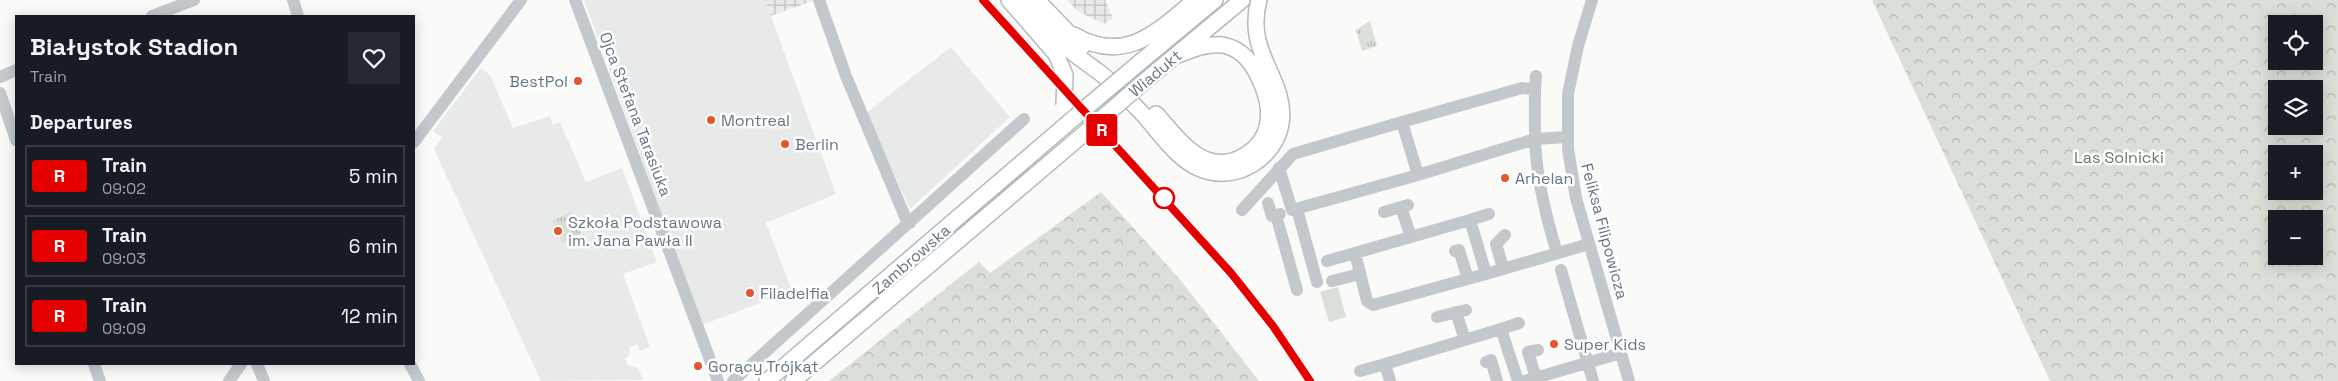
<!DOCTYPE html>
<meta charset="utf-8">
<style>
:root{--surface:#171b24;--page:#242831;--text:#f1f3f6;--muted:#9ea1a6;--line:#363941}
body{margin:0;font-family:"Space Grotesk",sans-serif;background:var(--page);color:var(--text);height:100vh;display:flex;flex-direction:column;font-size:19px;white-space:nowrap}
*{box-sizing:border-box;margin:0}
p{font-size:16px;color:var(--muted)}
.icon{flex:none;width:28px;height:28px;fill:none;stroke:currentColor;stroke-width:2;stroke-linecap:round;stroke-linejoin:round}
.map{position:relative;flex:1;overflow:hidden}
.details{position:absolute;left:15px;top:15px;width:400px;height:350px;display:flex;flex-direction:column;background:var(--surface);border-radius:0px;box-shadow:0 2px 12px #0003}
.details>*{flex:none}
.badge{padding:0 10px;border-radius:4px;font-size:18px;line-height:32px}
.tools{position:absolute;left:2268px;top:15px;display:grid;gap:10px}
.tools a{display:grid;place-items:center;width:55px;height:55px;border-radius:0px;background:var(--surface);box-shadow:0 2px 12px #0003;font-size:25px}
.map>.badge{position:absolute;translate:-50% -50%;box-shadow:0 0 0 2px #fff}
h2{padding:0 15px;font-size:19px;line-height:45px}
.round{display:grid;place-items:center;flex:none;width:52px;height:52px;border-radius:0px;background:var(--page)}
.overview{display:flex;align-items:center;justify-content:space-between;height:85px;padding:0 15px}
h1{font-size:24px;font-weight:700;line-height:38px}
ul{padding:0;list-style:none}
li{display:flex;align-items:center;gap:15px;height:62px;margin:0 10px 8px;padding:0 5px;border:2px solid var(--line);border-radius:0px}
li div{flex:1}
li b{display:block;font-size:19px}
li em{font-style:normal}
li .badge{min-width:55px;font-weight:700;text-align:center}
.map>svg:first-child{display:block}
.built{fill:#e8e9e9}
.industrial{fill:url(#industrial-grid)}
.grass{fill:#dadfd7}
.forest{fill:url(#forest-crowns);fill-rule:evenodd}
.park{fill:url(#park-tufts)}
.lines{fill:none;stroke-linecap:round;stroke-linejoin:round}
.major-casing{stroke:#b5babe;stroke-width:18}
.minor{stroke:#c3c8cc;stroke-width:12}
.major{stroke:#fff;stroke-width:15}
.rail{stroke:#a2aab0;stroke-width:3;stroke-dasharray:8 4;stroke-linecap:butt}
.major-bridge-casing{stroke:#b5babe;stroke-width:18;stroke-linecap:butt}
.major-bridge{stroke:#fff;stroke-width:15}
.line-casing{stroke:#fff;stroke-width:11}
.line{stroke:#e50000;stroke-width:8}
.poi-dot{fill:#e4572e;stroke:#fff;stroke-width:2}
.stop-dot{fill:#fff;stroke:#e50000;stroke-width:2.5}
.labels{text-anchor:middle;stroke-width:5;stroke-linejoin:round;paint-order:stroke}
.street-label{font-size:16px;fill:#657683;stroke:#fff}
.poi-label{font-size:16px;fill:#657683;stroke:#fff;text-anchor:start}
.park-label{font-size:16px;fill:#687a64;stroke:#fff}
</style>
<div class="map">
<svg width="2338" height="381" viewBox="0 0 2338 381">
<defs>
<pattern id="industrial-grid" width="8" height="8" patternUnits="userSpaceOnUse" patternTransform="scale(1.25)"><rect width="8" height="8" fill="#e8e9e9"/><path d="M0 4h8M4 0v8" fill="none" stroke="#c0c1c2"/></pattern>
<pattern id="forest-crowns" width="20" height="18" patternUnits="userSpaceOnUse" patternTransform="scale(1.25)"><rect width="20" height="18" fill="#dadfd7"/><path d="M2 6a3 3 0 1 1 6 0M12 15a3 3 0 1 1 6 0" fill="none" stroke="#b4b9b4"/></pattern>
<pattern id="park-tufts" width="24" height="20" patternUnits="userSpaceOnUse" patternTransform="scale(1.25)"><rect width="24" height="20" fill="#dadfd7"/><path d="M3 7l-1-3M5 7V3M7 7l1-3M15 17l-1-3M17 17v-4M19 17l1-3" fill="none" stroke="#b4b9b4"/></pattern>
</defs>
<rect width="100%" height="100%" fill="#fafaf8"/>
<!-- built -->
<path class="built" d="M584,0H765L836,194L766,223L792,291L702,325Z
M951,47L1010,117L910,209L866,113Z
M481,68L490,75L513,128L550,116L553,125L560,122L586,182L622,168L657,262L623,274L650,347L640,351L637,344L630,347L629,356L625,359L629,366L638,368L643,380L541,381L434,149L442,138L433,131Z"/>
<!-- industrial -->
<path class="industrial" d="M765,0H815L771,16Z
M1067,0H1105L1113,18L1104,24L1079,12Z"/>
<!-- grass -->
<path class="grass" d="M1338,287L1346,317L1329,322L1320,292Z"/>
<!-- forest -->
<path class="forest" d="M1872,0H2338V381H2050ZM2276,24H2314V61H2276ZM2276,89H2314V126H2276ZM2276,154H2314V191H2276ZM2276,219H2314V256H2276Z
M1101,192L1178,277L1259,381H829L979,262L990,273Z"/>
<!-- park -->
<path class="park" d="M1370,21L1377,46L1362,51L1356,30Z
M571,212L581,234L562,242L552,221Z"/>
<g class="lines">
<!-- major casing -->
<g class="major-casing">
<path id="major" d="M1009,0L1056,54L1065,75
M1022,0C1036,16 1050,33 1066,47C1076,56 1088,64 1099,72C1113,83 1125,96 1138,109C1158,129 1175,160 1203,170C1237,182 1275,158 1281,124C1288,79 1244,54 1259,0
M1037,0L1082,47
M1074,35C1125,65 1157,32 1195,0
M1139,63L1215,0
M1151,76L1242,0
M1156,114C1171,130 1186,152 1207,160C1218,164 1230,163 1240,158C1273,142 1274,110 1260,80C1253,64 1243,49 1223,45C1206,43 1191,50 1175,56
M767,381L1075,117
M793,381L1087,131"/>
</g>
<!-- minor -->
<path class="minor" d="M293,0L298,16
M575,0L718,381
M819,0L846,76L906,219L910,223
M1592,0L1578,46L1568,94V149L1576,198L1629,381
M152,16L194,0
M0,77L16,70
M1535,89L1536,76
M0,93L16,140
M414,142L521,0
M1279,168L1292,210L1418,175
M1268,203L1272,216L1280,214
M1401,207L1411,237
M1297,209L1317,282
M1242,210L1293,154L1402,122
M1384,212L1408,205
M1276,215L1297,290
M1470,220L1489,214
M1455,251L1459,250L1468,279
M1355,253L1367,301L1373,305L1486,274
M1557,253C1547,220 1539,189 1536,155C1534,133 1535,111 1535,89L1522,88L1402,122L1418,175L1535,139L1567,137
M1327,261L1470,220L1486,274L1589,244
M1503,268L1496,244L1505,235
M1561,270L1593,381
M1332,281L1360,274
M1456,312L1465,340
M1437,317L1466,310
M1501,329L1519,323
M1486,362L1491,360L1497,381
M94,364L100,381
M257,364L264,381
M410,364L419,381
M1360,371L1385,364
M1536,378L1528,352L1538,350
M229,381L241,364
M733,381L1024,119
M1390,381L1385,364L1501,329L1518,381
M1525,381L1621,353"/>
<!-- major -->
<use href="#major" class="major"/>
<!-- rail -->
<path class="rail" d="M983,0L1223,263L1273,327L1310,381"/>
<!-- major-bridge casing -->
<g class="major-bridge-casing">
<path id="major-bridge" d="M1064,105L1065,75
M1075,117L1139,63
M1087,131L1151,76"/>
</g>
<!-- major-bridge -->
<use href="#major-bridge" class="major-bridge"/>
</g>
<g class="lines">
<!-- line casing -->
<g class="line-casing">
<path id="line" d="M983,0L1231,273L1273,326L1310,381"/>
</g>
<!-- line -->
<use href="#line" class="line"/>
</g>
<!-- markers -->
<g class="poi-dot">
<circle cx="578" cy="81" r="5"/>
<circle cx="711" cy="120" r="5"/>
<circle cx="785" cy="144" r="5"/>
<circle cx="1505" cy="178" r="5"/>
<circle cx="558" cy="231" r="5"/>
<circle cx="750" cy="293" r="5"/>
<circle cx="1554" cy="344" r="5"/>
<circle cx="698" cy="366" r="5"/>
</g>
<circle class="stop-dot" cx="1164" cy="198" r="10"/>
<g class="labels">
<!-- street labels -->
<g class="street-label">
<text transform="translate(1155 73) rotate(-40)" y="6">Wiadukt</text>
<text transform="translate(636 114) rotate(69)" y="6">Ojca Stefana Tarasiuka</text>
<text transform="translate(1605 231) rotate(75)" y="6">Feliksa Filipowicza</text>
<text transform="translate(911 259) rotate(-41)" y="6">Zambrowska</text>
</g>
<!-- poi labels -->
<g class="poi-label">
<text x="568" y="87" text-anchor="end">BestPol</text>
<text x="721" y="126">Montreal</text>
<text x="795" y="150">Berlin</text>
<text x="1515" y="184">Arhelan</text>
<text x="568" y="228">Szkoła Podstawowa<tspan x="568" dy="18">im. Jana Pawła II</tspan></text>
<text x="760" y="299">Filadelfia</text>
<text x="1564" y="350">Super Kids</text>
<text x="708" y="372">Gorący Trójkąt</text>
</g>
<!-- park labels -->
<g class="park-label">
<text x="2119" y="163">Las Solnicki</text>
</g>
</g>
</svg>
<div class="tools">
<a><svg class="icon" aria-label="locate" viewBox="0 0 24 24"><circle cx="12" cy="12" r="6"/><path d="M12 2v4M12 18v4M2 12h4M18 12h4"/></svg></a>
<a><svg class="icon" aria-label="layers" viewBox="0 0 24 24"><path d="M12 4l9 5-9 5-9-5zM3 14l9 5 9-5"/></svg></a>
<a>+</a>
<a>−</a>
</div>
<b class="badge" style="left:1102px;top:130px;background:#e50000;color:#fff">R</b>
<section class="details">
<div class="overview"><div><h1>Białystok Stadion</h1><p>Train</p></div><a class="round"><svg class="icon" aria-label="heart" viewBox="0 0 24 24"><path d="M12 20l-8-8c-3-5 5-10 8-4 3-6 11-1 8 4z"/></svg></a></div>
<h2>Departures</h2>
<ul>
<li><span class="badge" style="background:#e50000;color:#fff">R</span><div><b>Train</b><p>09:02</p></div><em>5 min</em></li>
<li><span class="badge" style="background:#e50000;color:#fff">R</span><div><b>Train</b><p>09:03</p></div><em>6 min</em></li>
<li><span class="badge" style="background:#e50000;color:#fff">R</span><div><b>Train</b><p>09:09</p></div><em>12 min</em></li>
</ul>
</section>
</div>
